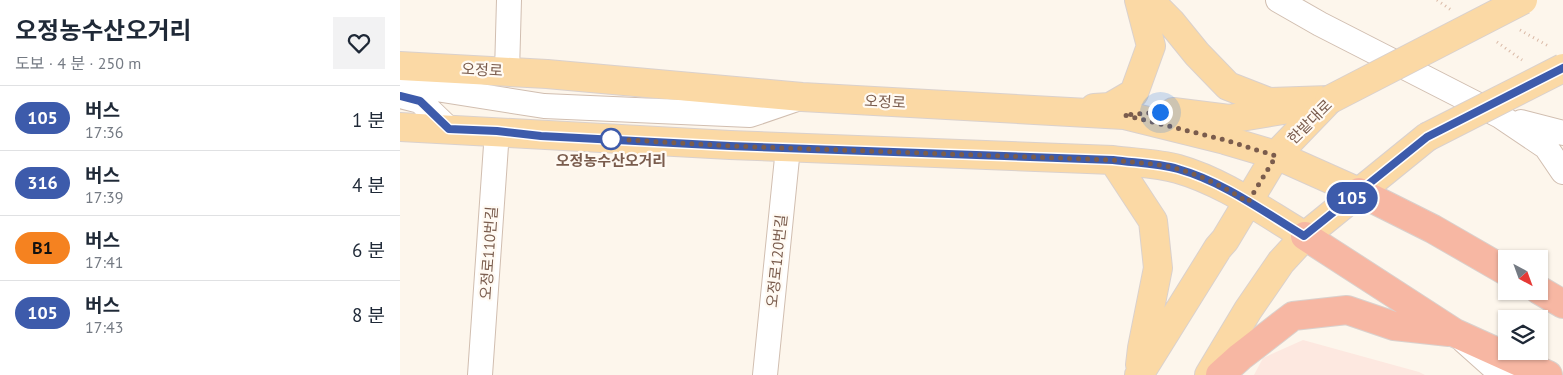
<!DOCTYPE html>
<html lang="ko">
<meta charset="utf-8">
<style>
:root{--surface:#fff;--page:#f2f2f3;--text:#1f2937;--muted:#747a83;--line:#e0e1e3}
body{margin:0;font-family:"PT Sans","Noto Sans KR",sans-serif;background:var(--page);color:var(--text);height:100vh;display:flex;flex-direction:column;font-size:19px;white-space:nowrap}
*{box-sizing:border-box;margin:0}
p{font-size:16px;color:var(--muted)}
.icon{flex:none;width:28px;height:28px;fill:none;stroke:currentColor;stroke-width:2;stroke-linecap:round;stroke-linejoin:round}
.map{position:relative;flex:1;overflow:hidden}
.side{display:flex;flex-direction:column;background:var(--surface);width:400px}
.side>*{flex:none}
.badge{padding:0 10px;border-radius:16px;font-size:18px;line-height:32px}
.needle{width:32px;rotate:139deg}
.controls{position:absolute;left:1098px;top:250px;display:grid;gap:10px}
.controls a{display:grid;place-items:center;width:50px;height:50px;border-radius:0px;background:var(--surface);box-shadow:0 1px 4px #0004;font-size:25px}
.you{position:absolute;width:25px;height:25px;margin:-12px;border:4px solid #fff;border-radius:50%;background:#1a73e8;box-shadow:0 0 0 8px #1a73e833}
.map>.badge{position:absolute;translate:-50% -50%;box-shadow:0 0 0 2px #fff}
.round{display:grid;place-items:center;flex:none;width:52px;height:52px;border-radius:0px;background:var(--page)}
.summary{display:flex;align-items:center;justify-content:space-between;height:85px;padding:0 15px}
h1{font-size:24px;font-weight:700;line-height:38px}
ul{padding:0;list-style:none}
li{display:flex;align-items:center;gap:15px;height:65px;padding:0 15px;border-top:1px solid var(--line)}
li div{flex:1}
li b{display:block;font-size:19px}
li em{font-style:normal}
li .badge{min-width:55px;font-weight:700;text-align:center}
main{display:flex;flex:1;min-height:0}
.map>svg:first-child{display:block}
.commercial{fill:#fde8e0}
.lines{fill:none;stroke-linecap:round;stroke-linejoin:round}
.minor-casing{stroke:#d1beb0;stroke-width:26}
.major-casing{stroke:#dad1cd;stroke-width:30}
.highway-casing{stroke:#dad1cd;stroke-width:30}
.path{stroke:#d9b8a5;stroke-width:3;stroke-dasharray:1 4;stroke-linecap:butt}
.minor{stroke:#fff;stroke-width:24}
.major{stroke:#fbd9a5;stroke-width:28}
.highway{stroke:#f7b7a3;stroke-width:28}
.major-bridge-casing{stroke:#dad1cd;stroke-width:30;stroke-linecap:butt}
.major-bridge{stroke:#fbd9a5;stroke-width:28}
.line-casing{stroke:#fff;stroke-width:11}
.line{stroke:#3d5bab;stroke-width:8}
.walk{stroke:#7a5c4d;stroke-width:5;stroke-dasharray:0 9}
.stop-dot{fill:#fff;stroke:#3d5bab;stroke-width:2.5}
.labels{text-anchor:middle;stroke-width:4.5;stroke-linejoin:round;paint-order:stroke}
.street-label{font-size:15px;fill:#7a5c4d;stroke:#fffaf3}
.stop-label{font-size:15px;font-weight:bold;fill:#7a5c4d;stroke:#fffaf3}
</style>
<main>
<section class="side">
<div class="summary"><div><h1>오정농수산오거리</h1><p>도보 · 4 분 · 250 m</p></div><a class="round"><svg class="icon" aria-label="heart" viewBox="0 0 24 24"><path d="M12 20l-8-8c-3-5 5-10 8-4 3-6 11-1 8 4z"/></svg></a></div>
<ul>
<li><span class="badge" style="background:#3d5bab;color:#fff">105</span><div><b>버스</b><p>17:36</p></div><em>1 분</em></li>
<li><span class="badge" style="background:#3d5bab;color:#fff">316</span><div><b>버스</b><p>17:39</p></div><em>4 분</em></li>
<li><span class="badge" style="background:#f58220;color:#111">B1</span><div><b>버스</b><p>17:41</p></div><em>6 분</em></li>
<li><span class="badge" style="background:#3d5bab;color:#fff">105</span><div><b>버스</b><p>17:43</p></div><em>8 분</em></li>
</ul>
</section>
<div class="map">
<svg width="1163" height="375" viewBox="0 0 1163 375">
<rect width="100%" height="100%" fill="#fdf6ec"/>
<!-- commercial -->
<path class="commercial" d="M903,340L1019,372L1025,375H854L863,358Z"/>
<g class="lines">
<!-- minor casing -->
<g class="minor-casing">
<path id="minor" d="M878,0L920,24L1100,116L1146,147L1163,172
M0,69L17,86L144,106L350,115L400,98
M107,72L109,0
M0,96L20,101L49,129
M1121,122L1163,133
M1064,341L1102,375
M80,375L97,131
M365,375L388,148"/>
</g>
<!-- major casing -->
<g class="major-casing">
<path id="major" d="M749,0L771,22L797,54L828,86L869,102L929,100
M0,66L147,74L402,97L724,115L825,140L876,155L959,192
M694,108L710,107L734,93L751,46L739,0
M773,112L829,119L889,109
M0,127L330,145L713,160C735,163 757,163 778,169C824,182 864,212 905,236
M713,160L753,221L758,268L742,348L740,365
M739,375L818,248L825,240L876,155L929,100
M809,375L848,310L881,262L905,236L1027,137"/>
</g>
<!-- highway casing -->
<g class="highway-casing">
<path id="highway" d="M959,192L1033,229L1106,271
M905,236L1055,333L1148,375
M1139,290L1163,304
M820,375L840,357L893,316L947,310L994,326L1049,332"/>
</g>
<!-- path -->
<path class="path" d="M1037,0L1051,10
M1120,30L1150,47
M1097,42L1122,60"/>
<!-- minor -->
<use href="#minor" class="minor"/>
<!-- major -->
<use href="#major" class="major"/>
<!-- highway -->
<use href="#highway" class="highway"/>
<!-- major-bridge casing -->
<g class="major-bridge-casing">
<path id="major-bridge" d="M929,100L1123,0
M1027,137L1163,68"/>
</g>
<!-- major-bridge -->
<use href="#major-bridge" class="major-bridge"/>
</g>
<g class="lines">
<!-- line casing -->
<g class="line-casing">
<path id="line" d="M0,96L20,101L49,129L97,131L141,136L330,146L713,160C735,163 757,163 778,169C824,182 864,212 904,236L1027,137L1163,68"/>
</g>
<!-- line -->
<use href="#line" class="line"/>
<!-- walk -->
<path class="walk" d="M211,139L330,146L713,160C735,163 757,163 778,169C803,176 826,188 848,202L876,156L825,140L724,115L760,112"/>
</g>
<!-- markers -->
<circle class="stop-dot" cx="211" cy="139" r="10"/>
<g class="labels">
<!-- street labels -->
<g class="street-label">
<text transform="translate(82 70) rotate(3)" y="5">오정로</text>
<text transform="translate(485 102) rotate(3)" y="5">오정로</text>
<text transform="translate(910 122) rotate(-45)" y="5">한밭대로</text>
<text transform="translate(89 253) rotate(-86)" y="5">오정로110번길</text>
<text transform="translate(377 261) rotate(-84)" y="5">오정로120번길</text>
</g>
<!-- stop labels -->
<g class="stop-label">
<text x="211" y="166">오정농수산오거리</text>
</g>
</g>
</svg>
<div class="controls">
<a><svg class="needle" viewBox="-14 -14 28 28"><path d="M0-13l5 13h-10z" fill="#e53935"/><path d="M0 13l5-13h-10z" fill="#747a83"/></svg></a>
<a><svg class="icon" aria-label="layers" viewBox="0 0 24 24"><path d="M12 4l9 5-9 5-9-5zM3 14l9 5 9-5"/></svg></a>
</div>
<div class="you" style="left:760px;top:112px"></div>
<b class="badge" style="left:952px;top:198px;background:#3d5bab;color:#fff">105</b>
</div>
</main>
